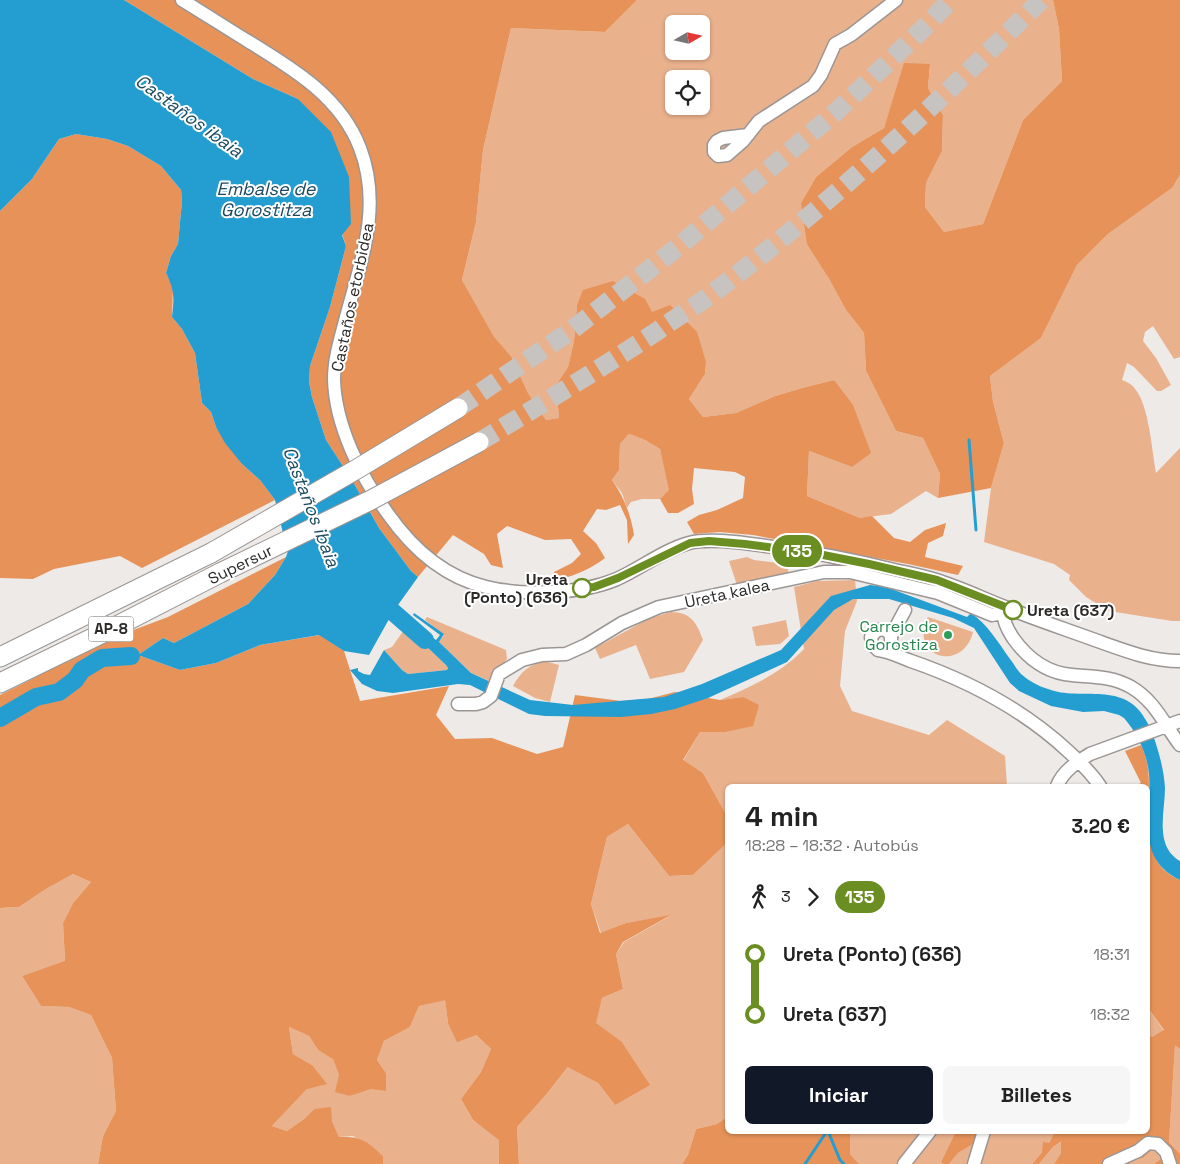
<!DOCTYPE html>
<html lang="es">
<meta charset="utf-8">
<style>
:root{--surface:#fff;--page:#f6f6f6;--text:#222;--muted:#767676;--accent:#111827}
body{margin:0;font-family:"Space Grotesk",sans-serif;background:var(--page);color:var(--text);height:100vh;display:flex;flex-direction:column;font-size:19px;white-space:nowrap}
*{box-sizing:border-box;margin:0}
p{font-size:16px;color:var(--muted)}
.icon{flex:none;width:28px;height:28px;fill:none;stroke:currentColor;stroke-width:2;stroke-linecap:round;stroke-linejoin:round}
.map{position:relative;flex:1;overflow:hidden}
.side{position:absolute;left:725px;top:784px;width:425px;height:350px;display:flex;flex-direction:column;background:var(--surface);border-radius:8px;box-shadow:0 1px 4px #0004}
.side>*{flex:none}
.badge{padding:0 10px;border-radius:16px;font-size:18px;line-height:32px}
.needle{width:32px;rotate:81deg}
.controls{position:absolute;left:665px;top:15px;display:grid;gap:10px}
.controls a{display:grid;place-items:center;width:45px;height:45px;border-radius:8px;background:var(--surface);box-shadow:0 1px 4px #0004;font-size:25px}
.map>.badge{position:absolute;translate:-50% -50%;box-shadow:0 0 0 2px #fff}
.legs{display:flex;align-items:center;gap:8px;height:55px;padding:0 20px;font-size:16px}
.legs p{margin-inline-start:auto}
.head{display:flex;align-items:center;justify-content:space-between;height:85px;padding:0 20px}
h1{font-size:28px;font-weight:700;line-height:38px}
.primary-button{display:flex;gap:10px;margin-top:auto;padding:10px 20px}
.primary-button a{flex:1;height:58px;border-radius:8px;background:var(--accent);color:#fff;font-size:20px;font-weight:700;line-height:58px;text-align:center}
.primary-button a+a{background:var(--page);color:var(--text)}
ul{padding:0 20px;list-style:none}
li{display:flex;align-items:center;gap:18px;height:60px;font-size:19px}
li i{display:grid;place-items:center;width:8px;height:100%;margin:0 6px;background:currentColor}
li i::after{content:'';width:12px;height:12px;margin:-6px;border:4px solid;border-radius:50%;background:var(--surface)}
li p{margin-inline-start:auto}
li:first-child i{background:linear-gradient(#0000 50%,currentColor 0)}
li:last-child i{background:linear-gradient(currentColor 50%,#0000 0)}
.map>svg:first-child{display:block}
.green{fill:#eab18d;fill-rule:evenodd}
.forest{fill:#e69259}
.water{fill:#249ed1}
.lines{fill:none;stroke-linecap:round;stroke-linejoin:round}
.stream{stroke:#249ed1;stroke-width:3}
.river{stroke:#249ed1;stroke-width:18}
.highway-tunnel{stroke:#c7c3c1;stroke-width:19;stroke-dasharray:19 9;stroke-linecap:butt}
.minor-casing{stroke:#9b9694;stroke-width:15}
.highway-casing{stroke:#9b9694;stroke-width:21}
.minor{stroke:#fff;stroke-width:12}
.highway{stroke:#fff;stroke-width:19}
.highway-bridge-casing{stroke:#9b9694;stroke-width:21;stroke-linecap:butt}
.highway-bridge{stroke:#fff;stroke-width:19}
.line-1-casing{stroke:#fff;stroke-width:11}
.line-1{stroke:#6b8e23;stroke-width:8}
.stop-1-dot{fill:#fff;stroke:#6b8e23;stroke-width:2.5}
.leisure-dot{fill:#2e9e5b;stroke:#fff;stroke-width:2}
.labels{text-anchor:middle;stroke-width:4;stroke-linejoin:round;paint-order:stroke}
.shield{fill:#fff;stroke:#6b6968;stroke-width:1}
.shield-label{font-size:15px;font-weight:bold;fill:#2b2928}
.street-label{font-size:16px;fill:#2b2928;stroke:#fff}
.stop-label{font-size:16px;font-weight:bold;fill:#2b2928;stroke:#fff;text-anchor:end}
.leisure-label{font-size:16px;fill:#27864d;stroke:#fff;text-anchor:end}
.water-label{font-size:18px;font-style:italic;fill:#1c4a60;stroke:#fff}
</style>
<div class="map">
<svg width="1180" height="1164" viewBox="0 0 1180 1164">
<rect width="100%" height="100%" fill="#eeeae7"/>
<!-- green -->
<path class="green" d="M637,0H1053L1059,29L1062,81L1023,120L983,224L944,232L925,207L926,183L942,151L943,115L928,88L930,64L893,101L884,128L852,147L816,177L801,203L828,277L846,310L864,333L866,371L896,431L923,438L940,474L938,498L926,491L891,514L860,518L807,496L809,451L852,467L834,380L802,388L775,396L736,413L703,417L689,399L705,374L706,362L652,312L577,305L574,341L568,367L556,385L559,418L546,420L528,393L511,356L494,338L462,280L476,222L483,150L511,28L605,32ZM674,24H701V51H674ZM674,79H701V106H674Z
M1180,175V357L1174,359L1153,326L1145,332L1143,341L1156,358L1171,385L1161,391H1157L1134,367L1127,363L1122,380C1127,382 1132,384 1135,389C1149,405 1152,451 1156,473L1180,448V621H1172L1109,611L1086,597L1069,580L1070,575L1054,564L984,542L991,488L1004,443L993,402L990,376L1041,338L1077,265L1108,234L1172,188Z
M629,434L645,440L660,449L670,490L660,499H642L631,502L627,508L622,493L612,480L619,470L620,444Z
M747,557L754,560L787,564L789,575L737,585L729,561Z
M855,580L857,601L845,631L840,686L852,711L929,735L947,720L1005,756L1007,786H728L727,816L703,773L683,761L700,732H725L743,697L720,700C752,686 780,674 804,649L794,587L817,581Z
M671,612C691,612 697,623 703,640L684,672L650,679L636,645L600,659L595,648L650,618Z
M427,617L506,650L507,659L496,672L492,682L471,673L439,642L444,635L425,620Z
M928,617L973,632C963,673 908,658 928,617Z
M786,620L789,636L780,644L756,646L752,627Z
M406,627L446,665L448,668L447,670L408,674L402,670L384,650L392,647Z
M544,661L559,665L550,702L535,698L513,686C522,671 527,666 544,661Z
M628,824L669,876L693,875L727,843V1117L717,1124L696,1129L688,1155L682,1164H519L517,1127L545,1096L569,1066L598,1083L615,1105L621,1041L595,1023L602,998L623,989L616,954L624,942L670,916L626,923L601,933L591,904L607,837Z
M73,874L91,882L73,903L63,923L65,962L22,976L41,1006L69,1007L91,1015L112,1058L116,1111L103,1136L98,1164H0V908L19,907L46,889Z
M445,999L448,1023L476,1035L491,1049L481,1072L461,1099L473,1120L500,1140L499,1164H383V1156L353,1136L339,1137L332,1121L314,1109L304,1119L287,1131L272,1126L307,1089L312,1065L293,1054L289,1027L309,1036L318,1050L333,1058L339,1075L350,1096L372,1089L386,1073L377,1060L384,1041L410,1027L419,1006Z
M1148,1008L1164,1031L1152,1037L1148,1034Z
M1175,1044L1180,1049V1154L1169,1142Z
M850,1131H956L941,1162L943,1164H859L850,1154Z
M995,1131H1055L1049,1143L1032,1164H949L958,1153Z
M1062,1142L1061,1153L1054,1164H1039L1053,1147Z
M1152,1150L1159,1151L1162,1158L1154,1164H1129L1133,1160L1143,1158Z"/>
<!-- forest -->
<path class="forest" d="M124,0H637L605,32L511,28L483,150L476,222L462,280L494,337L511,356L528,393L546,420L559,418L556,385L568,367L574,341L577,305L583,290L613,281L645,299L652,312L670,305L697,332L706,362L705,374L689,399L703,417L736,413L775,396L802,388L834,380L853,405L871,453L852,467L809,451L807,496L860,518L872,516L894,538L910,542L925,530L946,523L943,536L928,543L925,557L963,566L958,575L908,564L753,535L720,532L694,534L687,522L699,515L717,510L743,498L745,477L735,472L694,468L692,489L694,504L678,513H668L660,499L669,490L660,449L645,440L629,434L620,444L619,470L612,480C624,497 631,515 634,535L628,544L627,520L620,505L606,510L597,509L583,531L596,543L605,558C590,570 571,577 552,581L554,572L572,563L581,554L571,539L545,540L507,526L497,534L503,568L491,565L484,554L453,535L418,577L411,571L379,528L352,480L326,440L312,397L309,382L310,366L330,307L346,246L298,99L253,79Z
M1053,0H1180V175L1172,188L1108,234L1077,265L1041,338L990,376L993,402L1004,443L991,488L938,498L940,474L923,438L896,431L866,371L864,333L846,310L828,277L807,244L801,203L816,177L852,147L884,128L904,63L930,64L928,88L943,115L942,151L926,183L925,207L944,232L983,224L1023,120L1062,81L1059,29Z
M76,134L107,139L128,146L161,166L181,190L182,201L178,244L171,256L166,273L173,287L172,317L182,329L195,353L202,403L211,412L216,427L242,464L260,480L275,500L142,568L120,556L54,569L33,579L0,578V211L32,179L59,139Z
M286,557L275,575L248,604L174,643L163,638L138,655L180,670L216,663L260,645L320,635L344,651L360,701L449,686L436,715L455,739L492,738L537,754L563,747L575,695L621,701L648,699L675,692L720,700L743,697L759,705L753,726L725,732H700L683,760L703,773L727,816V843L693,875L669,876L628,824L607,837L591,904L600,933L626,923L671,915L623,942L616,954L623,989L602,998L596,1023L621,1041L650,1085L615,1105L598,1083L568,1067L545,1096L517,1127L519,1164H499V1140L473,1120L461,1099L481,1072L491,1049L476,1035L457,1042L448,1023L445,1000L419,1006L410,1027L384,1041L377,1060L386,1073V1091L372,1089L350,1096L335,1092L339,1075L333,1059L318,1050L309,1036L289,1027L293,1054L312,1065L327,1084L307,1089L272,1126L287,1131L304,1119L314,1109L331,1107L332,1121L339,1137C361,1136 367,1141 383,1156V1164H98L103,1136L116,1111L112,1058L91,1015L69,1007L41,1006L22,976L65,961L63,923L73,903L91,882L73,874L46,889L19,907L0,908V695L34,678L67,655L168,617Z
M1141,745C1149,761 1150,780 1148,798V786H1135L1141,783L1125,751Z
M1148,835C1154,858 1158,870 1180,880V1049L1175,1045L1169,1142L1180,1154V1164H1154L1162,1158L1159,1151L1152,1150L1143,1158L1133,1160L1129,1164H1054L1061,1153V1142L1053,1147L1039,1164H1032L1042,1152L1043,1142L1049,1143L1055,1131H1148V1034L1152,1037L1164,1030L1148,1008Z
M727,1117L728,1131H850V1154L859,1164H682L688,1155L696,1129L717,1124Z
M956,1131H995L958,1153L949,1164H943L941,1162Z"/>
<!-- water -->
<path class="water" d="M0,0H124L253,79L298,99L331,132L349,177L351,224L342,235L346,246L330,307L310,366L309,382L312,397L326,440L352,480L379,528L411,571L418,577L393,612L369,655L344,651L319,635L260,645L216,663L180,670L138,655L163,638L174,643L248,604L275,575L286,557L291,542L283,533L275,500L260,480L242,464L225,443L216,427L211,412L202,403L195,353L182,329L172,317C174,298 175,291 166,273L171,256L178,244L182,201L181,190L161,166L128,146L107,139L76,134L59,139L32,179L0,211Z
M870,585L886,587L967,617L971,613C988,625 998,642 1010,659C1014,664 1017,670 1021,674C1029,681 1038,686 1048,689C1081,702 1125,679 1147,722C1156,739 1164,768 1165,788C1165,812 1154,846 1180,861V880C1134,858 1152,813 1149,774C1147,753 1137,733 1124,718L1119,715L1104,711L1083,712L1051,706L1019,691L1010,683L974,628L953,618L889,599H853L834,610L787,662L708,698L675,709L651,714L621,717L545,716L529,714L470,685L458,684L393,693L377,691L362,684L350,670L358,668V671L364,674L370,675L384,650L402,670L408,674L447,670L448,668L446,665L406,627L410,621L436,640L440,635L413,615L414,613L444,634L439,642L471,673L530,700L573,705L664,697L702,684L781,650L831,596Z"/>
<g class="lines">
<!-- stream -->
<path class="stream" d="M969,440L976,530
M828,1131L840,1160L844,1164
M805,1164L827,1131"/>
<!-- river -->
<path class="river" d="M372,599L393,612L425,640
M0,718L36,697L59,692L75,680L82,670L102,658L131,656"/>
<!-- highway-tunnel -->
<path class="highway-tunnel" d="M458,408L573,329L678,247L837,111L929,23L950,0
M479,442C540,405 600,369 659,330C675,318 693,308 709,296C827,207 936,105 1041,0"/>
<!-- minor casing -->
<g class="minor-casing">
<path id="minor" d="M182,0C205,14 228,29 251,43C295,70 341,98 360,148C383,208 360,263 345,321C340,340 334,359 334,379C335,425 361,477 388,514C412,548 444,577 486,587C522,596 582,594 617,579C641,568 664,550 689,543C718,536 776,548 806,552C833,556 860,562 886,568C902,572 920,575 936,580C959,587 982,598 1005,607C1034,619 1065,629 1095,640C1123,650 1150,661 1180,661
M748,135L723,138L717,141L714,145V152L718,156L727,155L743,141L759,121L813,86L821,75L835,44L851,35L896,0
M1004,607C1001,618 1007,629 1013,638C1028,659 1047,673 1072,675C1094,677 1112,676 1131,687C1155,701 1164,724 1180,745
M891,636C888,630 883,628 876,631L871,637L872,644L878,650C889,651 900,657 911,661C969,681 1024,710 1069,752C1080,762 1092,774 1100,786
M891,643V636L905,610
M458,704H476L483,702L491,696L499,674L522,660L542,655L566,654L586,645L622,623L659,607L824,572H850L938,593L992,615L1002,613
M1057,786C1063,771 1077,762 1090,754L1180,721
M904,1164L930,1131
M974,1164L984,1131
M1109,1164L1138,1151L1148,1143L1158,1144L1166,1152L1170,1164"/>
</g>
<!-- highway casing -->
<g class="highway-casing">
<path id="highway" d="M0,657L211,553
M0,683L107,631L220,573"/>
</g>
<!-- minor -->
<use href="#minor" class="minor"/>
<!-- highway -->
<use href="#highway" class="highway"/>
<!-- highway-bridge casing -->
<g class="highway-bridge-casing">
<path id="highway-bridge" d="M211,553L357,469L458,408
M220,573L371,500L479,442"/>
</g>
<!-- highway-bridge -->
<use href="#highway-bridge" class="highway-bridge"/>
</g>
<g class="lines">
<!-- line-1 casing -->
<g class="line-1-casing">
<path id="line-1" d="M582,588L594,587L618,578L690,543L709,541L745,544L813,553L869,564L937,580L1013,610"/>
</g>
<!-- line-1 -->
<use href="#line-1" class="line-1"/>
</g>
<!-- markers -->
<g class="stop-1-dot">
<circle cx="582" cy="588" r="9"/>
<circle cx="1013" cy="610" r="9"/>
</g>
<circle class="leisure-dot" cx="948" cy="635" r="5"/>
<g class="labels">
<!-- shield labels -->
<rect class="shield" x="88.5" y="616.5" width="45" height="25" rx="4"/>
<g class="shield-label">
<text x="111" y="634">AP-8</text>
</g>
<!-- street labels -->
<g class="street-label">
<text transform="translate(352 297) rotate(-78)" y="6">Castaños etorbidea</text>
<text transform="translate(240 564) rotate(-26)" y="6">Supersur</text>
<text transform="translate(727 593) rotate(-12)" y="6">Ureta kalea</text>
</g>
<!-- stop labels -->
<g class="stop-label">
<text x="568" y="585">Ureta<tspan x="568" dy="18">(Ponto) (636)</tspan></text>
<text x="1027" y="616" text-anchor="start">Ureta (637)</text>
</g>
<!-- leisure labels -->
<g class="leisure-label">
<text x="938" y="632">Carrejo de<tspan x="938" dy="18">Gorostiza</tspan></text>
</g>
<!-- water labels -->
<g class="water-label">
<text transform="translate(189 116) rotate(36)" y="6">Castaños ibaia</text>
<text x="266" y="195">Embalse de<tspan x="266" dy="21">Gorostitza</tspan></text>
<text transform="translate(311 507) rotate(69)" y="6">Castaños ibaia</text>
</g>
</g>
</svg>
<div class="controls">
<a><svg class="needle" viewBox="-14 -14 28 28"><path d="M0-13l5 13h-10z" fill="#e53935"/><path d="M0 13l5-13h-10z" fill="#767676"/></svg></a>
<a><svg class="icon" aria-label="locate" viewBox="0 0 24 24"><circle cx="12" cy="12" r="6"/><path d="M12 2v4M12 18v4M2 12h4M18 12h4"/></svg></a>
</div>
<b class="badge" style="left:797px;top:551px;background:#6b8e23;color:#fff">135</b>
<section class="side">
<div class="head"><div><h1>4 min</h1><p>18:28 – 18:32 · Autobús</p></div><b>3.20 €</b></div>
<div class="legs"><svg class="icon" aria-label="walk" viewBox="0 0 24 24"><circle cx="13" cy="4" r="2"/><path d="M13 8l-2 6 4 7M11 14l-3 7M7 12l3-4h3l4 4"/></svg>3<svg class="icon" aria-label="forward" viewBox="0 0 24 24"><path d="M9 5l7 7-7 7"/></svg><b class="badge" style="background:#6b8e23;color:#fff">135</b></div>
<ul>
<li><i style="color:#6b8e23"></i><b>Ureta (Ponto) (636)</b><p>18:31</p></li>
<li><i style="color:#6b8e23"></i><b>Ureta (637)</b><p>18:32</p></li>
</ul>
<div class="primary-button"><a>Iniciar</a><a>Billetes</a></div>
</section>
</div>
